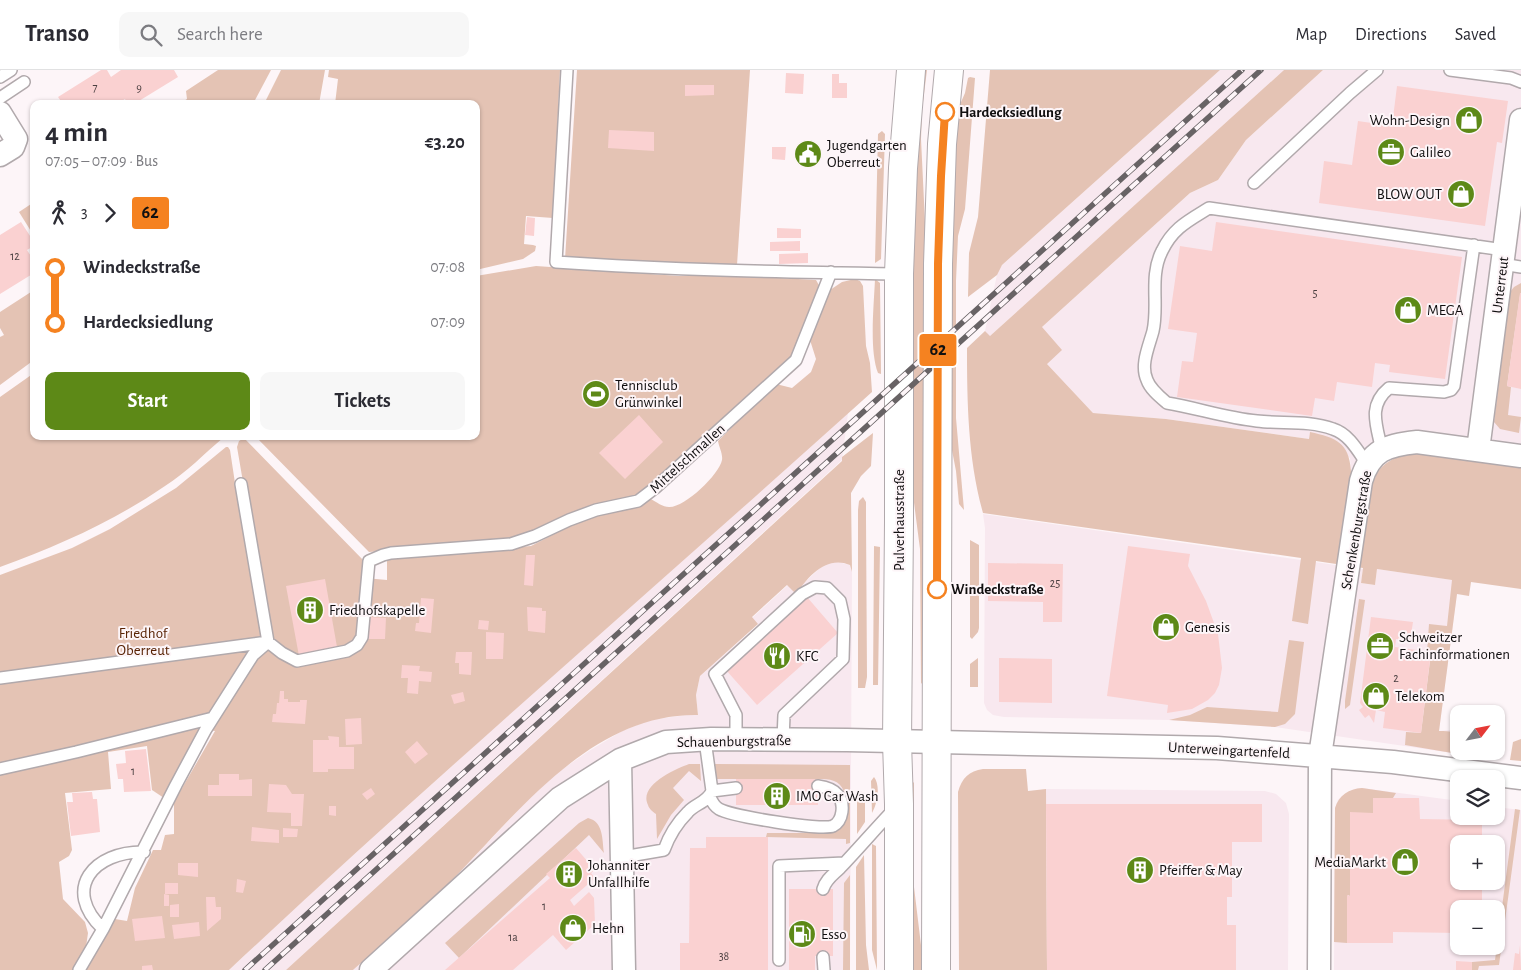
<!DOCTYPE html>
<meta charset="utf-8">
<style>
:root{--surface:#fff;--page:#f7f7f7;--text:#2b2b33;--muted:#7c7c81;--line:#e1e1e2;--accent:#5d8917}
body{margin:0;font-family:"Alegreya Sans",sans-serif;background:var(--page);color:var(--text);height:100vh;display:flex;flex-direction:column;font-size:19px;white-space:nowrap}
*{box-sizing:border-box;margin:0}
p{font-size:16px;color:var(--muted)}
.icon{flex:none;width:28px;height:28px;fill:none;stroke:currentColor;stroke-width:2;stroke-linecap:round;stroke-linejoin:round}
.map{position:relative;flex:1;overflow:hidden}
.details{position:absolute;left:30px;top:30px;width:450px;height:340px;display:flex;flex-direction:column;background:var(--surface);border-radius:10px;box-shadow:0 1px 4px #0004}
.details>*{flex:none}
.badge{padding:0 10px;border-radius:4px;font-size:18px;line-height:32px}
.needle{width:32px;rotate:58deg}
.fabs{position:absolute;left:1450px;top:635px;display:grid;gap:10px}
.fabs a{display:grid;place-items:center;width:55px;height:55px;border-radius:10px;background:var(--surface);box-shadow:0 1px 4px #0004;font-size:25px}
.map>.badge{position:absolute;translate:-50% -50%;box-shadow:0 0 0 2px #fff}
.legs{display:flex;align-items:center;gap:8px;height:55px;padding:0 15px;font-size:16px}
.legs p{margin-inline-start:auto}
.summary{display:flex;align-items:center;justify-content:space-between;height:85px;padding:0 15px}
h1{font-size:28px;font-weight:700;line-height:38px}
.cta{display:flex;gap:10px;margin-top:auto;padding:10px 15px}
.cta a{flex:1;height:58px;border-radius:10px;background:var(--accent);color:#fff;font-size:20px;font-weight:700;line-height:58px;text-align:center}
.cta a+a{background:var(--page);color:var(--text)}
ul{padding:0 15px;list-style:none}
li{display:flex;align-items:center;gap:18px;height:55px;font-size:19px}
li i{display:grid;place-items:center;width:8px;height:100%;margin:0 6px;background:currentColor}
li i::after{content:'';width:12px;height:12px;margin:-6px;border:4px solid;border-radius:50%;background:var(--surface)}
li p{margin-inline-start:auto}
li:first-child i{background:linear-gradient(#0000 50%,currentColor 0)}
li:last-child i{background:linear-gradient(currentColor 50%,#0000 0)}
header{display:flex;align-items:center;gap:30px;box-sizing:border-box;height:70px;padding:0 25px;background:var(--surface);border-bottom:1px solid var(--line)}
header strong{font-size:24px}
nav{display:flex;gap:28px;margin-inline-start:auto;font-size:18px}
.search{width:350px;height:45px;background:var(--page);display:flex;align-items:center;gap:12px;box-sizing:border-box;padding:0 18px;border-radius:10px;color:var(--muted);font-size:19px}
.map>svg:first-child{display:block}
.built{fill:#f8e8ef;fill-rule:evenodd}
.green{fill:#e4c3b4}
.building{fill:#fad1d1}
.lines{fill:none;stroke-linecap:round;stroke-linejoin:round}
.service-casing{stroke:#b1a9ac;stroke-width:14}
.minor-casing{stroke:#b1a9ac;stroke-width:25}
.secondary-casing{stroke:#b1a9ac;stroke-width:30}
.service{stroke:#fff;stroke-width:11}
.minor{stroke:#fff;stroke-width:22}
.secondary{stroke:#fff;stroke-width:28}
.rail-casing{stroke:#686365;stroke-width:5.5}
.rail{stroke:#fdf5f8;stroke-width:4;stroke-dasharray:11;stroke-linecap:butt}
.line-1-casing{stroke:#fff;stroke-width:11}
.line-1{stroke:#f58220;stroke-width:8}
.stop-1-dot{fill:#fff;stroke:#f58220;stroke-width:2.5}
.labels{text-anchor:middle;stroke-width:4;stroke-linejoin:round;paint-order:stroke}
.number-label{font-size:12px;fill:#4a3f40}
.stop-label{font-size:15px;font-weight:bold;fill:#100e0f;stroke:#fdf5f8;text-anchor:start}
.poi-label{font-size:15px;fill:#100e0f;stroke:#fdf5f8;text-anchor:start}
.street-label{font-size:15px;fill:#100e0f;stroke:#fdf5f8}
.park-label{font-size:15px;fill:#592304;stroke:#fdf5f8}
</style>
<header>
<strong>Transo</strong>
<div class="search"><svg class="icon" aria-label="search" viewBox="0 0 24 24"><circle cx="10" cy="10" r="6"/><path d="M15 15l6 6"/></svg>Search here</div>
<nav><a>Map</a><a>Directions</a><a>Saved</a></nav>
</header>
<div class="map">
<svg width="1521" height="900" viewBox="0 0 1521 900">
<rect width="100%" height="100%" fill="#fdf5f8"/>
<!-- built -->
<path class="built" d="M1220,0H1284L989,267L985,261L998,200L1002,195Z
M1323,0H1521V376L1409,361L1394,363L1380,369L1365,380L1355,393L1351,401L1350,388L1310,363L1309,369L1166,349L1093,343L1047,294L1042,257L1190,123L1218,110L1246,70Z
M848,343L842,390L286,900H229L297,836L515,639Z
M983,444L1363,499L1361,513L1375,515L1377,499L1453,510L1457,523L1439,661L1450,660L1453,662L1455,666L1452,683L1275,657L1169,650L1004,647L993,645L987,640L984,633L985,458Z
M838,492L850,495L852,502L850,900H353L443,820L526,732L554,705L589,681L622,661L650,650L686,645H698L696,625L700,606L758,555L752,548L788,515L796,524L804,513L820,498L830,493Z
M1362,718L1459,731V746H1496V737L1521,740V900H1334L1335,738L1338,730L1342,726L1354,719ZM1459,774H1496V811H1459ZM1459,839H1496V876H1459Z
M1046,719L1265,721L1276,724L1286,733L1289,744L1288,900H1047Z"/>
<!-- green -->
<path class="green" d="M218,0H271L253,34H179L187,29L186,21Z
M281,0H325L319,34H264Z
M329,0H560L553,148L526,146L524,174L533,175L536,176L535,181L523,189L476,200V34H335L338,9L328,7Z
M577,0H750L737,195L565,189Z
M923,0H927L922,40L921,69L926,173L924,610L921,614L920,479L913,425L911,386L913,135Z
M990,0H1220L1002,195L997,205L968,227L969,183L978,147Z
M1284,0H1323L1246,70L1218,110L1190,123L1042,257L1062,280L1047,294L1093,343L1166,349L1309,369L1310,362C1336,368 1349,372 1351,401L1375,408C1380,393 1397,386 1412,383L1521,398V519L1471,512L1469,526L1457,524L1439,661C1460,661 1455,664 1452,683L1405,675L1406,662L1421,663L1431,583L1427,582L1429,554L1447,556L1452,510L1377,499L1375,515L1361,513L1363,498L1316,491L1308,554L1292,551L1301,488L983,443C968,389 967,334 967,278L985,261L990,266Z
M970,7L975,8L965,139L958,166L956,211V348L964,440L959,434L956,401L950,370L952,121L958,39L965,23L968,8Z
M882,61L885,64L881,189L875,193L878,64Z
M34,132V166L19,142Z
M536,196L679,206L724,205L816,210L820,217L792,288L652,417L637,426L567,445L520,466L497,471L369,482L255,366H476V206Z
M855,209L860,211L863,216L866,276L870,293L872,322C658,515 439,703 229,900H85L115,849L127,851L135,818L153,780H161L165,765L174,764V732L215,661L200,659L164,728L152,720L147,676L108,682L111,719L65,723L72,780L69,786L59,792L63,829L85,852L88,863L86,877L80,890L73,900H0V505L72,478L110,459L176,418L226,377H228L230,380L235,413L243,412L237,377L239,371L244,368L365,492V508L387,510V489L531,476L568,457L602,444L634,437L651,429C656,432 663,437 669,437C684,438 719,405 722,390C723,384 719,377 718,371L776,314L792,318L811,302L816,289L810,270L830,220L842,212Z
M875,209L880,213L881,304L878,303C869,280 874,235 875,209Z
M1521,213V225H1520L1507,316L1511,317L1508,345L1521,347L1519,363L1500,359L1494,352L1510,222L1514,217Z
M34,220V290L0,315V267L4,265L0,258V242Z
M34,303V366L224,367C205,383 186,403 165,416C114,451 58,476 0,497V327Z
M873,363L871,396L861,406L851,423L852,502L850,495C826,485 808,507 796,524L787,515L752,547L758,554L700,606L696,625L698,645C588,643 514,749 443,819C415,847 383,873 353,900H286L842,391V387Z
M863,427L866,432V449L867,607L865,618H858V440L859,431Z
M970,470L979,475V558L978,562L972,569L970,567Z
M874,476L880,477L878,615H873Z
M1359,529L1365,530L1350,635L1345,639V631Z
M1289,570L1304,572L1295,644L1285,654L1275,657L1169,650L1190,645L1207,637L1278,642Z
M978,588V617H970V594Z
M1521,669V691L1510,690L1513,672Z
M689,694H700L701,711L689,701L673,718L684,730L671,745L657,769L656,744C653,742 649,739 648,735C638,715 676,699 689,694Z
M714,694L850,695V773L846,774V769L766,767L767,763H831L841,758C849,746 850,717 834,711C829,709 823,709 818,709H714Z
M983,699H1026L1028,721L1046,719L1047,900H959L958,722C962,708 969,701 983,699Z
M874,707C881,716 877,734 872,743L871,711Z
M912,711L914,713V817L924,900H910Z
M1362,718L1396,723L1393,728H1373V743H1350V826L1348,825L1347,873L1334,872L1335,738C1339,725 1349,719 1362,718Z
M860,721L865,724V752L857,764V724Z
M1515,739L1520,740L1499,895L1479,896L1478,900H1472V892L1495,890Z
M588,748C604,752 602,770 604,783L589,765L459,888L445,873L579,753Z
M872,774L876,776L877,900L872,880Z
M864,785L866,875L869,900H856V797Z
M850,805V900H843L844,813Z"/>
<!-- building -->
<path class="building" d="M101,0H107L111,7L121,0H174L178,7L134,34H127L125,29L117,34H63L58,27Z
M786,3L804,4L803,24L785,23Z
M832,4H839V13H847V28H832Z
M685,15H714V25L685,26Z
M1397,16L1508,31L1502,73L1497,72L1485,156L1319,133L1324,91L1352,95L1358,51L1392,56Z
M609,60L654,62V81L608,78Z
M772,77H786L785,90L772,89Z
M527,147L535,148L534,166L525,165Z
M21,152L34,172V176L27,180L34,191V203L0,224V165Z
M1216,152L1462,187L1445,309L1389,302L1390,295L1375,293L1372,317L1337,312L1334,331L1315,328L1312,346L1177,327L1182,291L1193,292L1197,263L1168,259L1180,176L1212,181Z
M777,158L801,159V168H777Z
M800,171V181H770V172Z
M808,183V193L779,194V184Z
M1520,223H1521V319L1507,316Z
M639,345L663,372L625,409L599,383Z
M1128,476L1190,484L1188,496L1206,531L1218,564L1222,598L1219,615L1215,623L1208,630L1192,639L1167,643L1168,635L1107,626Z
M526,485H535L533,516L524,515Z
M988,493L1063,494L1062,552H1043V532L988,531Z
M325,509L337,577L299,586L286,516Z
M807,527L838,563L757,635L726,600Z
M421,528L434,529L431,563L415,561L416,553H419Z
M527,537L542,538V541H546L545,563L528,561Z
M369,547L386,548L385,569H368Z
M1371,547L1413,552L1410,571L1396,569L1395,577L1431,582L1421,663L1383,658L1385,642L1376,640L1374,653L1369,645L1365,648L1359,640L1363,637L1360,633Z
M479,550L489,551L488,560L478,559Z
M486,562L504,563L503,589H486Z
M456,582H472L471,605L459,604V593H455Z
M999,588L1052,589V633L999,632Z
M402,595L420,596L419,601L432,602L431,612L419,611L418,624L407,623L408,608H401Z
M280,621H284V629H288V632H300V630H307L305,654L272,652L273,644H276L277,633H279Z
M463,622L465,631L454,634L451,625Z
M361,648L362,674L346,675L345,649Z
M328,666L339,667V677H354V699H328V702H313V670H329Z
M417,671L428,684L415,694L405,682Z
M146,679L151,721L124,722L123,709H118L116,694L126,693L125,681Z
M219,704H239V710L252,709V726H208V715H219Z
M736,709H818V735H736Z
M269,714L286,715L292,724H304L302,756H291V743L267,742Z
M371,718L375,724L367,730L362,724Z
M92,722L93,729H97L100,762L71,766L67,732H73L72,723Z
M1373,728H1419L1420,749L1482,750V774H1459V811H1492V817L1482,816V839H1459V863L1393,862V873H1347V825L1350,826V742L1373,743Z
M1046,734H1262V772H1232V827H1227V855H1236V900H1047Z
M329,736H336V746L329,745Z
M252,757L279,760V773L251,771Z
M283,758L298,759L297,767H283Z
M706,767H768V900H680V873H689L690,778H706Z
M576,778L595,800L591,803L595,808L570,830L574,836L589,822L594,828L595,854L566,880L553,865L513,900H445L550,808L546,804Z
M178,793H198V807L178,805Z
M237,809L246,811L243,823L236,822Z
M165,813H178V824H165Z
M789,819H833V886H815V900H789Z
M164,824L169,825V836H164Z
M206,827H215L216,837H221V849L207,861Z
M179,834V847H170V835Z
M162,846L165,868L135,871L132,849Z
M199,852L200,866L174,869L172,855Z
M1520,875L1521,900H1513L1515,883L1519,884Z
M1456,891L1472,892V900H1456Z
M152,895L153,900H142V896Z"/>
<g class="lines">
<!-- service casing -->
<g class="service-casing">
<path id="service" d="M567,0L556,192C671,200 785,202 899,204
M1450,0L1511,8L1521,12
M0,7L11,0
M0,28L24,12
M1254,113L1350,23L1377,0
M1502,194L1521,197
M1382,381C1377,356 1367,336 1389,318L1444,322L1451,320L1454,316L1474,175
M1367,394C1358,381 1349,364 1333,359C1309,350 1282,354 1257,351C1227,348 1197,338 1167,333C1160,327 1150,319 1147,310C1140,295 1149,276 1153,261C1159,235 1149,206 1162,181C1173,158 1188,151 1209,138L1504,180
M0,608L268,572L282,583L297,591L347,581L357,575L362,567L369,491L383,485L391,483L511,474L535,466L569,450L596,440L638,431L655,418L796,290L831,202
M736,670V645L715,604L802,524L815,517L827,518L840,531L844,549L843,589L784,645L783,670
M0,699L76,682L213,648
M712,721L736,718
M710,727C712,732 714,736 719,739C731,746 821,761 833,756C843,751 845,734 838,725C833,719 826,717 818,716
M623,787L664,780C669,766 677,753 688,742C695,734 708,732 712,721L705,670
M823,819C826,809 833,805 840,798C859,778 877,757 896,737
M103,859C61,819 94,781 144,782
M823,887L824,900
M779,890V796L844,793
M79,900L103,859L176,715L206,659L253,585L268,572L241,414"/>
</g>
<!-- minor casing -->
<g class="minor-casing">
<path id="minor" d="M0,43L16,69L13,77L0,85
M1478,380L1521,50
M620,690L624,900
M371,900L560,728L620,690L666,672L711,669L847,670L1217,678L1393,692L1521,708
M1319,900L1320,686L1361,411C1370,380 1387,375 1417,372L1521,386"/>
</g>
<!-- secondary casing -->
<g class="secondary-casing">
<path id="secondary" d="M899,900V734L897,672L899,452V204L903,98L911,0
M936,900L938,194L942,74L949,0"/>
</g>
<!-- service -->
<use href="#service" class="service"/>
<!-- minor -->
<use href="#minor" class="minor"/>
<!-- secondary -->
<use href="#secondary" class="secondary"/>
<!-- rail casing -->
<g class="rail-casing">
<path id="rail" d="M245,900L1242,0
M265,900L1261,0"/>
</g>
<!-- rail -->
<use href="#rail" class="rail"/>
</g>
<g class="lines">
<!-- line-1 casing -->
<g class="line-1-casing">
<path id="line-1" d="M937,519L938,194L941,106L945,42"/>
</g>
<!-- line-1 -->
<use href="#line-1" class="line-1"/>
</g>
<!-- icons -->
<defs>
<g id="shop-disc" transform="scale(1.4375)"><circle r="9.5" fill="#5d8917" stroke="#fdf5f8"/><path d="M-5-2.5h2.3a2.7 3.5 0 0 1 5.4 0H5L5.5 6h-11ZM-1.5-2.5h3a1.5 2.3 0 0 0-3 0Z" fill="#fff"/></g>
<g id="office-disc" transform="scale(1.4375)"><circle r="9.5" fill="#5d8917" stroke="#fdf5f8"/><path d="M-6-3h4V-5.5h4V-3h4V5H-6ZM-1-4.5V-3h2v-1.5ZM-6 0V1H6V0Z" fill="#fff"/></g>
<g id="civic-disc" transform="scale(1.4375)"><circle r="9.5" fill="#5d8917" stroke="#fdf5f8"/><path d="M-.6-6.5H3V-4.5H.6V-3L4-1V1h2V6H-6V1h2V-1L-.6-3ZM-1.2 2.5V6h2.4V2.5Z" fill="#fff"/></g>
<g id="stadium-disc" transform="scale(1.4375)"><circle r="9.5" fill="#5d8917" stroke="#fdf5f8"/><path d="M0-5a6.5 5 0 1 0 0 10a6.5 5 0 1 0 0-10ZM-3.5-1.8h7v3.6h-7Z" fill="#fff"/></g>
<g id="building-disc" transform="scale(1.4375)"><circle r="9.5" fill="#5d8917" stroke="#fdf5f8"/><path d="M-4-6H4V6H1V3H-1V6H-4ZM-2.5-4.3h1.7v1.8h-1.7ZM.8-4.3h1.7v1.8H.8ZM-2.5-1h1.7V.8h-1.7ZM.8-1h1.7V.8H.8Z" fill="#fff"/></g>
<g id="restaurant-disc" transform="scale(1.4375)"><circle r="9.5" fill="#5d8917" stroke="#fdf5f8"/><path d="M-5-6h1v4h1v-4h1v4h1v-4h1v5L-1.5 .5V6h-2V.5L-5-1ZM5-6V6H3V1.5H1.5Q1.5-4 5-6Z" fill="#fff"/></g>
<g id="fuel-disc" transform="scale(1.4375)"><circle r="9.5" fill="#5d8917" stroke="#fdf5f8"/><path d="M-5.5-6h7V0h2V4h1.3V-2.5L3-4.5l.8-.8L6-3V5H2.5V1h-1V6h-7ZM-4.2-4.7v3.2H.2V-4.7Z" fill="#fff"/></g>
</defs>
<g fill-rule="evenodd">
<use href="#shop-disc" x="1469" y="50"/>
<use href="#office-disc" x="1391" y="82"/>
<use href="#civic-disc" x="808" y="84"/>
<use href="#shop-disc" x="1461" y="124"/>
<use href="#shop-disc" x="1408" y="240"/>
<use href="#stadium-disc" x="596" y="324"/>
<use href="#building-disc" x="310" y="540"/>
<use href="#shop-disc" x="1166" y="557"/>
<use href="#office-disc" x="1380" y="576"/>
<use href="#restaurant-disc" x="777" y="586"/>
<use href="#shop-disc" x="1376" y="626"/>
<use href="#building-disc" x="777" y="726"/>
<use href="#shop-disc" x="1405" y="792"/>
<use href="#building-disc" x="1140" y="800"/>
<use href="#building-disc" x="569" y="804"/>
<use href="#shop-disc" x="573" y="858"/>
<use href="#fuel-disc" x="802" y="864"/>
</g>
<!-- markers -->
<g class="stop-1-dot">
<circle cx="945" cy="42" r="9"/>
<circle cx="937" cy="519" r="9"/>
</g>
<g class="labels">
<!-- number labels -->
<g class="number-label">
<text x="95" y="21">7</text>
<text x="139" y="22">9</text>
<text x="15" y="190">12</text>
<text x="1315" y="227">5</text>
<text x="1055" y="517">25</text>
<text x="1396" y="612">2</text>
<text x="133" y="705">1</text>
<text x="544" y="840">1</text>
<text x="513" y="871">1a</text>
<text x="724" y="890">38</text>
</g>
<!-- stop labels -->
<g class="stop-label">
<text x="959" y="47">Hardecksiedlung</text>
<text x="951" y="524">Windeckstraße</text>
</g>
<!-- poi labels -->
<g class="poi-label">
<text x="1450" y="55" text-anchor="end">Wohn-Design</text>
<text x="827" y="80">Jugendgarten<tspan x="827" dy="17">Oberreut</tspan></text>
<text x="1410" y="87">Galileo</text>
<text x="1442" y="129" text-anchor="end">BLOW OUT</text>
<text x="1427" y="245">MEGA</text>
<text x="615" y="320">Tennisclub<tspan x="615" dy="17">Grünwinkel</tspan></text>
<text x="329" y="545">Friedhofskapelle</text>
<text x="1185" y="562">Genesis</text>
<text x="1399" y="572">Schweitzer<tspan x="1399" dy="17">Fachinformationen</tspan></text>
<text x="796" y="591">KFC</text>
<text x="1395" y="631">Telekom</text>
<text x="796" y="731">IMO Car Wash</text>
<text x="1386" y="797" text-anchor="end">MediaMarkt</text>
<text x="588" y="800">Johanniter<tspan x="588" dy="17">Unfallhilfe</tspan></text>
<text x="1159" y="805">Pfeiffer &amp; May</text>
<text x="592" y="863">Hehn</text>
<text x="821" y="869">Esso</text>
</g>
<!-- street labels -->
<g class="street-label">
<text transform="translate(1500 215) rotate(-83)" y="5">Unterreut</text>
<text transform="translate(687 388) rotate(-42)" y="5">Mittelschmallen</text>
<text transform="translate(899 450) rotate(-90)" y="5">Pulverhausstraße</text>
<text transform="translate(1356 460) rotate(-80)" y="5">Schenkenburgstraße</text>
<text transform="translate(734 671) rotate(-1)" y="5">Schauenburgstraße</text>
<text transform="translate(1229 680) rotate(3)" y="5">Unterweingartenfeld</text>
</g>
<!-- park labels -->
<g class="park-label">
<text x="143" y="568">Friedhof<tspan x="143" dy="17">Oberreut</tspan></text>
</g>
</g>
</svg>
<div class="fabs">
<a><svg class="needle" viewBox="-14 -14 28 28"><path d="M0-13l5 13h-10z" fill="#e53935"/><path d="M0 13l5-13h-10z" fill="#7c7c81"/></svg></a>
<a><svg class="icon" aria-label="layers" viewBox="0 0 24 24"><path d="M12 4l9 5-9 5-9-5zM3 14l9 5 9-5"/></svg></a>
<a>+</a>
<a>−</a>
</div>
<b class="badge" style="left:938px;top:280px;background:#f58220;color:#111">62</b>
<section class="details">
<div class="summary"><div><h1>4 min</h1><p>07:05 – 07:09 · Bus</p></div><b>€3.20</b></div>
<div class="legs"><svg class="icon" aria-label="walk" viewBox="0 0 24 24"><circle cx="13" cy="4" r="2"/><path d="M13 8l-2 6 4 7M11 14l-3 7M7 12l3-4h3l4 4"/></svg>3<svg class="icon" aria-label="forward" viewBox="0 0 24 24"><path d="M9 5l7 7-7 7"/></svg><b class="badge" style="background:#f58220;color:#111">62</b></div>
<ul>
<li><i style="color:#f58220"></i><b>Windeckstraße</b><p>07:08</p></li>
<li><i style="color:#f58220"></i><b>Hardecksiedlung</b><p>07:09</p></li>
</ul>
<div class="cta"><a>Start</a><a>Tickets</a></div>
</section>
</div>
